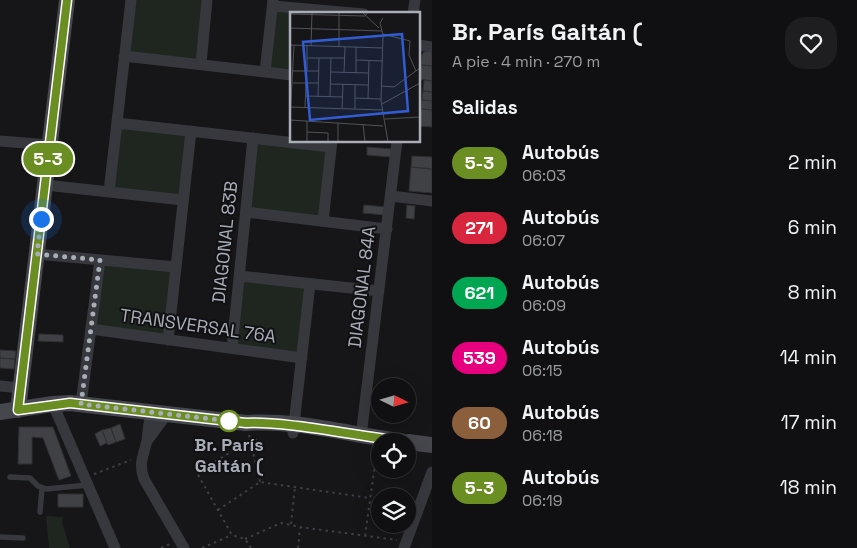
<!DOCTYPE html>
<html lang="es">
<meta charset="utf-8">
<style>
:root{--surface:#101012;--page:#1e1e20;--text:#f1f3f6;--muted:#9c9d9f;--line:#303032}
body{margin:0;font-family:"Space Grotesk",sans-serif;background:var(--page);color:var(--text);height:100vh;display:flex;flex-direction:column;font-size:19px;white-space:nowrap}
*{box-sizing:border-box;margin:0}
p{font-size:16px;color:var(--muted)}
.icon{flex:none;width:28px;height:28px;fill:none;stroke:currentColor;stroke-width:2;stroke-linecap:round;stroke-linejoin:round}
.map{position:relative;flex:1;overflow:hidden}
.side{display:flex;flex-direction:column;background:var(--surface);width:425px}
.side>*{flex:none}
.badge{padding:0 10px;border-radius:16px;font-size:18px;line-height:32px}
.needle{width:32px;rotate:95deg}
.fabs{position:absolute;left:371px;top:378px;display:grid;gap:10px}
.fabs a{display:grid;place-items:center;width:45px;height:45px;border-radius:50%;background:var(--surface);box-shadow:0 5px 20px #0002,0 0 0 1px var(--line);font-size:25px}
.you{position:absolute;width:25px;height:25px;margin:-12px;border:4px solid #fff;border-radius:50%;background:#1a73e8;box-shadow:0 0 0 8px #1a73e833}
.map>.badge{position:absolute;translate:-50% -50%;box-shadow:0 0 0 2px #fff}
h2{padding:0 20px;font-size:19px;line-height:45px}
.round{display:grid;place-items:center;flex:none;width:52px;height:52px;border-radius:20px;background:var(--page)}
.headline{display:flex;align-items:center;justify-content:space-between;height:85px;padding:0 20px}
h1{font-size:24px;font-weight:600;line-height:38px}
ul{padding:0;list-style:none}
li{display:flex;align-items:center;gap:15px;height:65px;padding:0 20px}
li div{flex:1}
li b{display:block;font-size:19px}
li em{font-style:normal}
li .badge{min-width:55px;font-weight:700;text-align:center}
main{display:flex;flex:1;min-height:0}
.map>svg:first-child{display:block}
.green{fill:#1e261f}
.building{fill:#404145;stroke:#303034}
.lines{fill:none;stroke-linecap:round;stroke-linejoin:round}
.path{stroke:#3d3f44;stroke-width:2;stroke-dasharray:2.5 4;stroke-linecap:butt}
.lane{stroke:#37383d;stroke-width:5.5}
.street{stroke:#37383d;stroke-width:11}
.secondary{stroke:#45474d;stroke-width:16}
.line-casing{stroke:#fff;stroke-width:11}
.line{stroke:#6b8e23;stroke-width:8}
.walk{stroke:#a8adb8;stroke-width:5;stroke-dasharray:0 9}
.stop-dot{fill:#fff;stroke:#6b8e23;stroke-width:2.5}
.labels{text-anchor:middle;stroke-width:4;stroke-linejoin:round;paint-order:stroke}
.street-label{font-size:18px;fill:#a8adb8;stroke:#111113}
.stop-label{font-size:18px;font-weight:bold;fill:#a8adb8;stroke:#111113}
.inset-road{fill:none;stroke:#505258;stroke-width:1}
.view{fill:#325cd3;fill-opacity:0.15;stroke:#325cd3;stroke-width:2.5}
.inset-edge{fill:none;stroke:#a8adb8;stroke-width:2.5}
</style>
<main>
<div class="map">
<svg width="432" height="548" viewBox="0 0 432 548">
<rect width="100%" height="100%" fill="#161618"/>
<!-- green -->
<path class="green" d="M131,0H207L201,64L124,56Z
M273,6L346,14H291V75L265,72Z
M117,123L191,131L183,200L109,192Z
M253,138L331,147L323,221L246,212Z
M100,260L176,267L168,340L91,329Z
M239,276L310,284L302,358L232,348Z
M46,516L63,517L62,522L70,548H49Z"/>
<!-- building -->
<path class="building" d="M428,51L432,52V66L421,65L422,55L424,52Z
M421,65L432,66V81L420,79Z
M424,80L432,81V92L423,91Z
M423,91L432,92V101L422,100Z
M422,100L432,101V110L421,109Z
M421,109L432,110V127L419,126Z
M367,147L391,149V157L367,155Z
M412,156L432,157V169L411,167Z
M411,167L432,169V193L409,191Z
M364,205L386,207L385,215L363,213Z
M407,205L415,206L414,219L406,218Z
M39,334L63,335V342L38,341Z
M0,350L16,351L15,359L0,358Z
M0,358L15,359L14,369L0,368Z
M120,424L125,439L116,442L111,428Z
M19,427H53L71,476L59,480L43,438L32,437V464H18Z
M111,428L116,442L108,445L102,430Z
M102,430L107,443L100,446L95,434Z
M58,494H83V507H58Z"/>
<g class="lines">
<!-- path -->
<path class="path" d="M249,435L260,482
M94,474L131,460
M218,510L260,482L370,498
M291,524L295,487
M365,536L377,450
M245,539L281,523L300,527L397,540
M161,548L170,544
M202,548L232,535
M251,548L245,539L232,535L197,473L250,440L259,439
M298,548L300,528"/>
<!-- lane -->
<path class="lane" d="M10,477L30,478L38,486L46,489L88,485
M40,512L42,488
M0,537L23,538"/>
<!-- street -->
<path class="street" d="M273,6L364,14
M413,14L415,0
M418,45L432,47
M124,56L291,75
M201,64L207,0
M265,72L273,0
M117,123L331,147
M0,141L50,145
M45,185L183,200
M109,192L131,0
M391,196L432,201
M246,212L387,229
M323,221L332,141
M37,254L176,267
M239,276L379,291
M91,329L302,358
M168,340L191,131
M232,348L253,138
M0,386L21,388
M53,404L115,548
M81,404L100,260
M151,412C149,421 148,431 147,440C144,455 138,463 144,479L184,548
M293,433L310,284
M361,436L397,141
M147,441L167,414
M404,548L432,472"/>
<!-- secondary -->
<path class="secondary" d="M18,410L67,0
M0,412L53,404L70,403L246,423C294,419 352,435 401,441
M408,442L432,445"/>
</g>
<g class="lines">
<!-- line casing -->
<g class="line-casing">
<path id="line" d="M67,0L18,410L70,403L246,423C263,422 279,424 297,426C332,430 366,437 401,441"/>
</g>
<!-- line -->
<use href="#line" class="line"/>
<!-- walk -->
<path class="walk" d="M41,219L37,254L100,260L81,404L229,421"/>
</g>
<!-- markers -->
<circle class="stop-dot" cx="229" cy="421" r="10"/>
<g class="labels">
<!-- street labels -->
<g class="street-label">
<text transform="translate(225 242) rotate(-84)" y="6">DIAGONAL 83B</text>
<text transform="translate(362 287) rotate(-83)" y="6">DIAGONAL 84A</text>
<text transform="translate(198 326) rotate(8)" y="6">TRANSVERSAL 76A</text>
</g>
<!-- stop labels -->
<g class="stop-label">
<text x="229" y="451">Br. París<tspan x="229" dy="21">Gaitán (</tspan></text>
</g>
</g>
<!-- overview -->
<g transform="translate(290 12)">
<rect width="130" height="130" fill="#161618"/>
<path class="inset-road" d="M72,0L89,16M0,2L75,4L78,0M93,6L90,11L93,23L91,89L98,130M0,16L92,19M93,22L120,29L119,43L126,59M0,33L93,36M21,34L22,1M49,35V0M17,46H54M66,48L93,49M3,59H29M17,59V34M41,60L79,61M54,61L55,35M66,61V35M3,71H28M40,72L78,73M92,74L104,75L130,56M16,84L53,85M28,85L29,46M40,85L41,46M65,86L91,87M78,87L79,48M92,92L130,71M0,95L93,98M15,96L16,71M52,97L53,72M65,97V72M95,107L130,105M0,108L93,114M0,108L4,33M73,112L75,130M17,120L38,121V130M17,130V109M48,130V111"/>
<path class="view" d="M112,22L118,99L20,108L13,30Z"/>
<rect width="130" height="130" class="inset-edge"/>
</g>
</svg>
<div class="fabs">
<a><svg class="needle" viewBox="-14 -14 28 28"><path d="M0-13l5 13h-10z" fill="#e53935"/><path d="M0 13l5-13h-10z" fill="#9c9d9f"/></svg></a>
<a><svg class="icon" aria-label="locate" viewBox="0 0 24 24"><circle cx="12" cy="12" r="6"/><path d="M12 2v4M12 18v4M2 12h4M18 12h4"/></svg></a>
<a><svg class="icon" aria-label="layers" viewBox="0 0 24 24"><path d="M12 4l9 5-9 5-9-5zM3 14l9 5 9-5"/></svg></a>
</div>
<div class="you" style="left:41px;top:219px"></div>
<b class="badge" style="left:48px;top:159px;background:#6b8e23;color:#fff">5-3</b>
</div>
<section class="side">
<div class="headline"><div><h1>Br. París Gaitán (</h1><p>A pie · 4 min · 270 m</p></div><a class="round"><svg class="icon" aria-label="heart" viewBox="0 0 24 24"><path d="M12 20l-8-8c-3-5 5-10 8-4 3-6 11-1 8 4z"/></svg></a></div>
<h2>Salidas</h2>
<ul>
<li><span class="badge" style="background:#6b8e23;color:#fff">5-3</span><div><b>Autobús</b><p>06:03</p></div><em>2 min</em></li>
<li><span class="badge" style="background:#d7263d;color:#fff">271</span><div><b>Autobús</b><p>06:07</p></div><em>6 min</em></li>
<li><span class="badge" style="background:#00a651;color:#fff">621</span><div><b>Autobús</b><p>06:09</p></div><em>8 min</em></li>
<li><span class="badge" style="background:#e6007e;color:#fff">539</span><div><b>Autobús</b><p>06:15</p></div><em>14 min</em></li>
<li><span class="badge" style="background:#8b5e3c;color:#fff">60</span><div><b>Autobús</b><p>06:18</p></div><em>17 min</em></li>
<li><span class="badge" style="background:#6b8e23;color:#fff">5-3</span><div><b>Autobús</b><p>06:19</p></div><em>18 min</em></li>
</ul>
</section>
</main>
